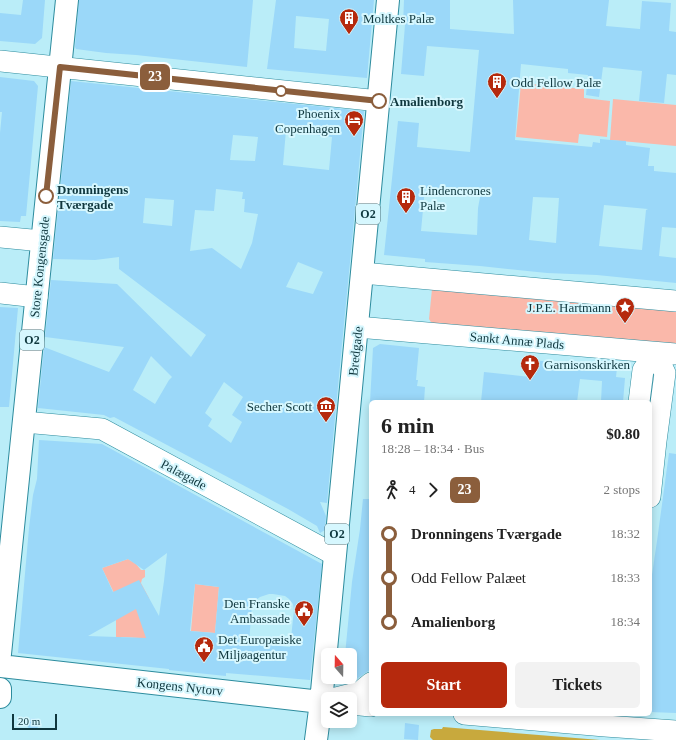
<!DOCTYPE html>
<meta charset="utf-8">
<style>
:root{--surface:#fff;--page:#f2f2f2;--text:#222;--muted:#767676;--accent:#b5290d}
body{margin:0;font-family:"Times New Roman",serif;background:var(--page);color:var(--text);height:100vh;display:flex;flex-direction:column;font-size:15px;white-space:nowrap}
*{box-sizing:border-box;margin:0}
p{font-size:13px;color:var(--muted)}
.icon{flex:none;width:22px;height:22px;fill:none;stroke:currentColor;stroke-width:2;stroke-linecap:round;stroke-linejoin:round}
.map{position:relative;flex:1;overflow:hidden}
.side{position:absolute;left:369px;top:400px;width:283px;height:316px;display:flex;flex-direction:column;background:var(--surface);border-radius:6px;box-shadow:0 2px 10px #0003}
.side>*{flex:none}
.badge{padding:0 8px;border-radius:6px;font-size:14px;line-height:26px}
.needle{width:26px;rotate:340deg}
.controls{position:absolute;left:321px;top:648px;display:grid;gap:8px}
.controls a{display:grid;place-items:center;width:36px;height:36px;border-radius:6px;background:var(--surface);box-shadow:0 2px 10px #0003;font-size:20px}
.scale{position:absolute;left:12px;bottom:10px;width:45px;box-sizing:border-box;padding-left:4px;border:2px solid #0f373e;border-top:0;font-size:11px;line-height:14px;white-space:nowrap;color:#0f373e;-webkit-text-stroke:3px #d6f7fe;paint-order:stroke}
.map>.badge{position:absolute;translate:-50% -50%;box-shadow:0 0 0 2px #fff}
.legs{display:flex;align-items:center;gap:6px;height:44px;padding:0 12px;font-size:13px}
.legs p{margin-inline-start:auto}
.summary{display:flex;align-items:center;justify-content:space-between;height:68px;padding:0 12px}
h1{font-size:22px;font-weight:800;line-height:30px}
.action{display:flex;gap:8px;margin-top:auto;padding:8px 12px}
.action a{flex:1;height:46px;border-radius:6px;background:var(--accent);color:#fff;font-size:16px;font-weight:800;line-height:46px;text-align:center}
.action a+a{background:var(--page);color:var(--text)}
ul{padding:0 12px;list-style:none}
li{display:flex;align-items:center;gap:14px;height:44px;font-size:15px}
li i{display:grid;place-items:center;width:6px;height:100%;margin:0 5px;background:currentColor}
li i::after{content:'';width:10px;height:10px;margin:-5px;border:3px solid;border-radius:50%;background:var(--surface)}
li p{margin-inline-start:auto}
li:first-child i{background:linear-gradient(#0000 50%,currentColor 0)}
li:last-child i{background:linear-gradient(currentColor 50%,#0000 0)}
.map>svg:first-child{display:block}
.green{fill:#fab8aa}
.water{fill:#c8a93d}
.building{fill:#9bd8f9;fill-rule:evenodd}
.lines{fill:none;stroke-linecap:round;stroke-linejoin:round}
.minor-casing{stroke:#2d8c9e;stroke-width:22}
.major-casing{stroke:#2d8c9e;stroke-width:24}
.minor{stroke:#fff;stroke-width:21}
.major{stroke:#fff;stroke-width:22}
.line-1-casing{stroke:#fff;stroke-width:9}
.line-1{stroke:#8b5e3c;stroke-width:6}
.stop-1-dot{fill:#fff;stroke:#8b5e3c;stroke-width:2}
.labels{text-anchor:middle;stroke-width:4;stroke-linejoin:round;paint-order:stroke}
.shield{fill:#d6f7fe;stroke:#4b7178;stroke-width:1}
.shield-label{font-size:12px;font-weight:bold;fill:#0f373e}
.poi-label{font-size:13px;fill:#0f373e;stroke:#d6f7fe;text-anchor:start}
.stop-label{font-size:13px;font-weight:bold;fill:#0f373e;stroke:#d6f7fe;text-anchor:start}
.street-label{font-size:13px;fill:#0f373e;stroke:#d6f7fe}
</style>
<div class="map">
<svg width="676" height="740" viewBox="0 0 676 740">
<rect width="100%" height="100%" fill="#baedf8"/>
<!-- green -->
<path class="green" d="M521,83L584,89V98L610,101L607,137L579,134L578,143L516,137Z
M613,99L676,105V146L610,140Z
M432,289L676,307V350L434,327L429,319Z
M128,559L136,564L141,570H145V577L142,579L141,583L149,598L151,609L160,639L121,637L120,643L116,641V620L114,593L102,568Z
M195,584L219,587L215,633L191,631Z"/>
<!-- water -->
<path class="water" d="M443,727L600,740H433L430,737L431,730L434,729H442Z"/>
<!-- building -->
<path class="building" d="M23,0H45L42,38L35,44L0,41V13L21,15Z
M79,0H253L247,67L136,55L106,53L76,49L75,47Z
M276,0H374L367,78L267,69ZM296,16L329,19L326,51L294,48Z
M404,0H450V29L514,34L513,0H609L606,26L640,29L642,1L671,3L669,31L676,32V75L667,74L664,103L639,101L642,71L603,67L599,97L586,95L588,75L568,73V69L521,64L515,140L592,147L593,142L600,143V139L611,140L626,141V145L650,148L648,166H654V171L676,173V228L662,227L659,256L676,258V283L597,275L547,273L480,266L425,262V259L384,255L398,121L419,123L417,147L470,152L479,50L427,46L424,76L401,74L405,25H403ZM425,188L481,192L478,208L477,235L421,231ZM533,197L559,198L556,243L529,240ZM604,205L648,209L646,210L642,250L599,246Z
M0,77L34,81L38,86L26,216H21L20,222L0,221V133L2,112H0Z
M71,81L364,111L352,242L342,344L327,503L320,502L326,516L325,530L320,533L317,526L288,509L114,417L110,418L104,415L38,408L44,347L109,372L124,347L45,337L51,280L117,284L191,357L206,335L119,269V257L95,260L53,259ZM286,130L308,132V134L332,137L329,170L283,165ZM233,135L258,137L255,161L230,160ZM216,189L243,192L242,199H245L244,212L258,214L252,243L241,269L212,248L190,251L195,210L214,211ZM145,198L174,200L172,226L143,223ZM298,262L323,272L313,294L286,287ZM151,356L172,377L169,380L155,404L133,390ZM224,382L243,397L232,415L242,422L231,443L208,426L212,419L205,413Z
M0,307L18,308L9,407H0Z
M380,344L419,348L416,380H418L417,386L425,387L424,402H370L373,348Z
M531,360L564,363V366L592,368V366L617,368L616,377L625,378L623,402H601L602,381L580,379L577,402H481L484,372L530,377Z
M39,440L102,444L322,564L310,680L226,673V676L169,670V669L18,653L29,528L33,495L37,479ZM167,553L164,581L159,616L139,580L113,592L102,568L128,559L144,570ZM195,584L219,587L215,633L190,631ZM269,594H273L285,596L289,599L293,604L294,610L290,647L249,643L252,604L256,600L260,597ZM136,609L146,638L88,636Z
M669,453L676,454V713L650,712V588L657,541Z
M363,499H371V669L354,681L343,684H342L343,677H350V655H345L352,582L360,529Z
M27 724a6 6 0 1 1 12 0a6 6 0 1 1-12 0Z
M405,723L419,725L418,740L404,739Z"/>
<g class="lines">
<!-- minor casing -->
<g class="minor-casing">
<path id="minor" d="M0,61L379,101
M0,237L42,241
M362,273L676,301
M0,293L37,297
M357,327L676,354
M639,402L643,370L655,353L665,373L656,441L650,497
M24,422L102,429L335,555
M332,699L360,692L371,683
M350,704L371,706
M464,714L605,726L676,731"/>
</g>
<!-- major casing -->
<g class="major-casing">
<path id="major" d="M0,654L67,0
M0,666L321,702
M0,689V697
M316,740L321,702L388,0"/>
</g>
<!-- minor -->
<use href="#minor" class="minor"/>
<!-- major -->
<use href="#major" class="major"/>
</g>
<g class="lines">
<!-- line-1 casing -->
<g class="line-1-casing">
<path id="line-1" d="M46,196L60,67L379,101"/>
</g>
<!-- line-1 -->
<use href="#line-1" class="line-1"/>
</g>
<!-- icons -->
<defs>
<g id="building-pin" transform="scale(1)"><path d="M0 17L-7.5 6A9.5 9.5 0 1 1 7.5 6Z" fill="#b5290d" stroke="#d6f7fe"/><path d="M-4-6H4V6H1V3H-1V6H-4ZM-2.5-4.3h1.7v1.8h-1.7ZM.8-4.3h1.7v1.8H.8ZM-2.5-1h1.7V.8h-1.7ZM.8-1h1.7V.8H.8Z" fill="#fff"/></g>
<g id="hotel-pin" transform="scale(1)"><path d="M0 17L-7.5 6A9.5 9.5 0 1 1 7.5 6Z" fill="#b5290d" stroke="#d6f7fe"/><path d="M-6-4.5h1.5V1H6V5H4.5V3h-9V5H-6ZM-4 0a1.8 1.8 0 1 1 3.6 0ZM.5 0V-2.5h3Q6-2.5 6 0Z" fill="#fff"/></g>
<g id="sight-pin" transform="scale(1)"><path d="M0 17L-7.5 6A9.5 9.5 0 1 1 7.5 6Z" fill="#b5290d" stroke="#d6f7fe"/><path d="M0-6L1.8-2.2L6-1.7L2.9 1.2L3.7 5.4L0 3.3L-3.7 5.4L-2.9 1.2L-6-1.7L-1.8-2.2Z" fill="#fff"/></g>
<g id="church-pin" transform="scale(1)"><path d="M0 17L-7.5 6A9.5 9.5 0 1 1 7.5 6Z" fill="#b5290d" stroke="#d6f7fe"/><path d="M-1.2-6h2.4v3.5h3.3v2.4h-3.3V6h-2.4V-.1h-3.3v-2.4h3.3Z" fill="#fff"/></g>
<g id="museum-pin" transform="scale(1)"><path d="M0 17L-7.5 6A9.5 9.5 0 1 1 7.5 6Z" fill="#b5290d" stroke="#d6f7fe"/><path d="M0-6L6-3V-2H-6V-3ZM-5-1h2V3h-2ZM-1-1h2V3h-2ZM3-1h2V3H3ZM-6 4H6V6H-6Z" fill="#fff"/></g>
<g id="civic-pin" transform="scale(1)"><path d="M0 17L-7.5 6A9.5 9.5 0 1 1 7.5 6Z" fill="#b5290d" stroke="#d6f7fe"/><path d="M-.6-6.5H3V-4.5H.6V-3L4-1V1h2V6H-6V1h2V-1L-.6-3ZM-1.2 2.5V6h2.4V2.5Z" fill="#fff"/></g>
</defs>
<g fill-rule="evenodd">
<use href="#building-pin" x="349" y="18"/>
<use href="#building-pin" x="497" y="82"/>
<use href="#hotel-pin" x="354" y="120"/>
<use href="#building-pin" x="406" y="197"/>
<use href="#sight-pin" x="625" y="307"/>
<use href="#church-pin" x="530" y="364"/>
<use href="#museum-pin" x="326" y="406"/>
<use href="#civic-pin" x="304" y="610"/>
<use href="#civic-pin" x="204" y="646"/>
</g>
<!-- markers -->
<g class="stop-1-dot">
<circle cx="281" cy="91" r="5"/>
<circle cx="379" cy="101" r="7"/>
<circle cx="46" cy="196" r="7"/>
</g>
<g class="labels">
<!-- shield labels -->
<g class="shield">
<rect x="356" y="204" width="24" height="20" rx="3"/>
<rect x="20" y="330" width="24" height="20" rx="3"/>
<rect x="325" y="524" width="24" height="20" rx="3"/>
</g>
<g class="shield-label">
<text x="368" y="218">O2</text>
<text x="32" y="344">O2</text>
<text x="337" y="538">O2</text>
</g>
<!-- poi labels -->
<g class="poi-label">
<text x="363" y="23">Moltkes Palæ</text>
<text x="511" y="87">Odd Fellow Palæ</text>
<text x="340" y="118" text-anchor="end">Phoenix<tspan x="340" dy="15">Copenhagen</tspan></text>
<text x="420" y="195">Lindencrones<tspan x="420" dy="15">Palæ</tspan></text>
<text x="611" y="312" text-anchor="end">J.P.E. Hartmann</text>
<text x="544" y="369">Garnisonskirken</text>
<text x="312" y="411" text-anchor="end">Secher Scott</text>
<text x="290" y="608" text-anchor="end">Den Franske<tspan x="290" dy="15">Ambassade</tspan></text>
<text x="218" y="644">Det Europæiske<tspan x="218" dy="15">Miljøagentur</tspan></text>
</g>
<!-- stop labels -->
<g class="stop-label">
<text x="390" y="106">Amalienborg</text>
<text x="57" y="194">Dronningens<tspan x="57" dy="15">Tværgade</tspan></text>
</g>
<!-- street labels -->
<g class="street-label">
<text transform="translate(39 267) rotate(-84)" y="5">Store Kongensgade</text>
<text transform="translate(517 340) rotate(5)" y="5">Sankt Annæ Plads</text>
<text transform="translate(355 351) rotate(-84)" y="5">Bredgade</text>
<text transform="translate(184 474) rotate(28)" y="5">Palægade</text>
<text transform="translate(180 686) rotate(6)" y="5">Kongens Nytorv</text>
</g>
</g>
</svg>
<div class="controls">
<a><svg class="needle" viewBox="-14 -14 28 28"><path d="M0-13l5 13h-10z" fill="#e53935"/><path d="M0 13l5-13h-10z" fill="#767676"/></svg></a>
<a><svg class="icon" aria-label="layers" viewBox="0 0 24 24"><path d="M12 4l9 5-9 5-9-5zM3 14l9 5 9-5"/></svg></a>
</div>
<div class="scale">20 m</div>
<b class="badge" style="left:155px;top:77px;background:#8b5e3c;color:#fff">23</b>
<section class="side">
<div class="summary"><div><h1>6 min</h1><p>18:28 – 18:34 · Bus</p></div><b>$0.80</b></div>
<div class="legs"><svg class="icon" aria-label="walk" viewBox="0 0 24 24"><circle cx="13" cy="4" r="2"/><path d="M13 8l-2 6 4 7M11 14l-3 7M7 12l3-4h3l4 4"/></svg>4<svg class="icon" aria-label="forward" viewBox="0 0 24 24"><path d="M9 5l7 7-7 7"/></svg><b class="badge" style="background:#8b5e3c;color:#fff">23</b><p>2 stops</p></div>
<ul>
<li><i style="color:#8b5e3c"></i><b>Dronningens Tværgade</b><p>18:32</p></li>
<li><i style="color:#8b5e3c"></i><span>Odd Fellow Palæet</span><p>18:33</p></li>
<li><i style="color:#8b5e3c"></i><b>Amalienborg</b><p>18:34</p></li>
</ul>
<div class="action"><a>Start</a><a>Tickets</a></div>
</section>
</div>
